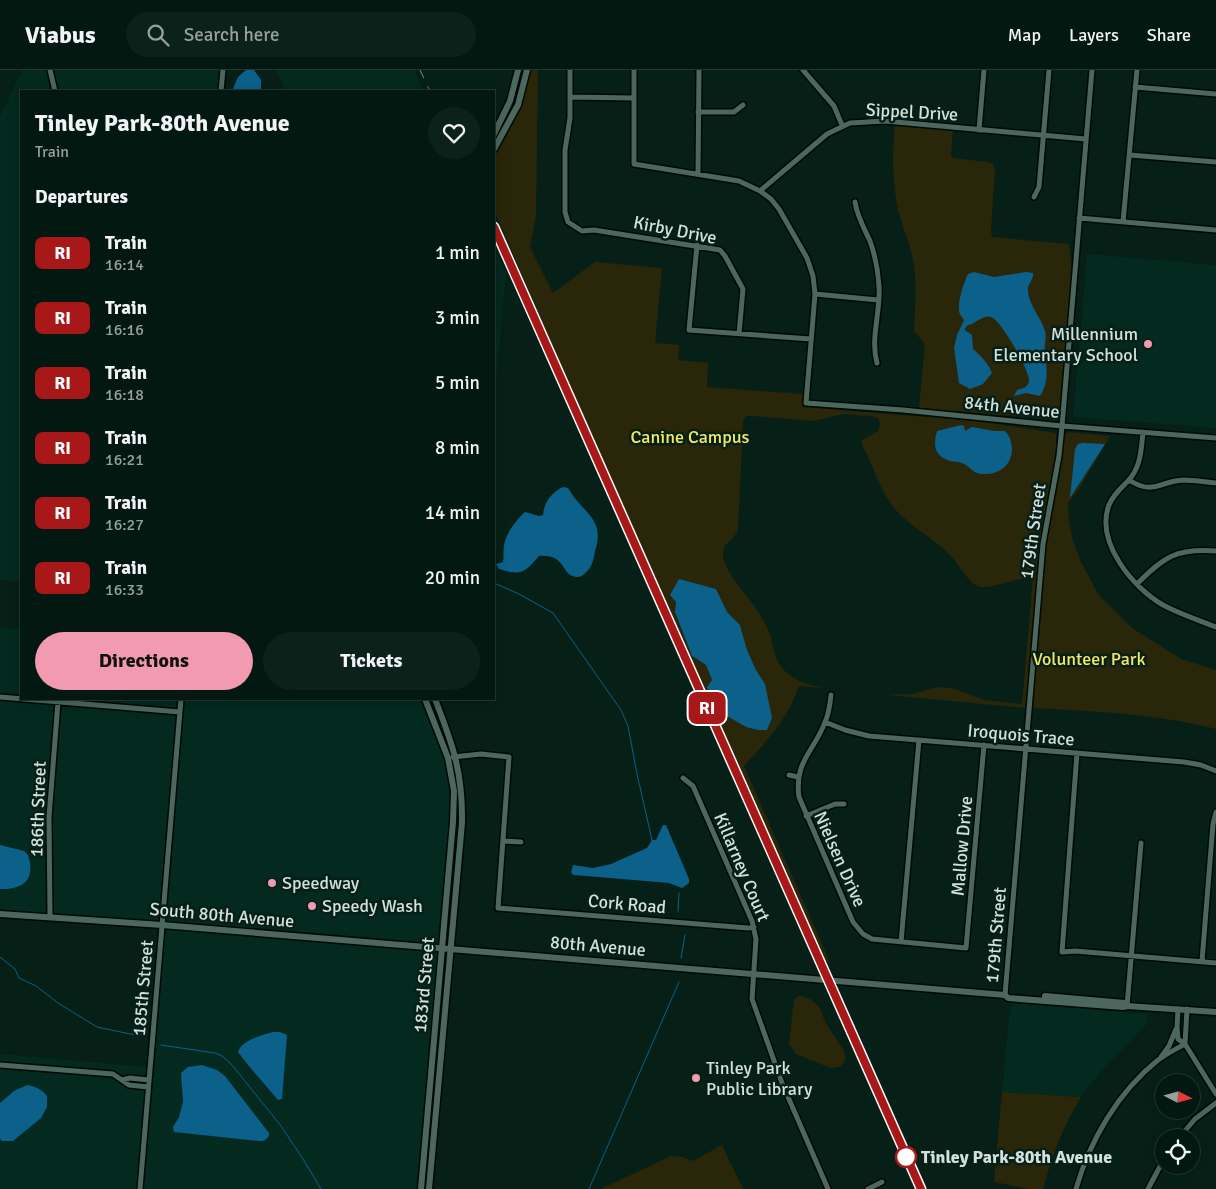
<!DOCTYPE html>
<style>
:root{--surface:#041812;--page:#0d211b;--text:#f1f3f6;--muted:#97a09f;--line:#253732;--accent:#f29aaf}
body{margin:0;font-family:Signika,sans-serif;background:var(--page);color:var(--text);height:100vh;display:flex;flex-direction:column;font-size:19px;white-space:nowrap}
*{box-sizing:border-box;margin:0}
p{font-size:16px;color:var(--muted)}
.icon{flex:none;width:28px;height:28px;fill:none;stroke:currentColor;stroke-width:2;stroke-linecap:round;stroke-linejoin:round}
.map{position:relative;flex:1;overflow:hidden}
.drawer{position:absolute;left:20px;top:20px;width:475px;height:610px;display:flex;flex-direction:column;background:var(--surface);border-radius:0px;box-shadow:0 2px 12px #0003,0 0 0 1px var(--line)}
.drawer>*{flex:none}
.badge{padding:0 10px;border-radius:8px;font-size:18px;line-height:32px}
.needle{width:32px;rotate:96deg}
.fabs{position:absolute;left:1155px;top:1004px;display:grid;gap:10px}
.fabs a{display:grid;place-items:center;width:45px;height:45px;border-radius:50%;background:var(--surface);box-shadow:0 2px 12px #0003,0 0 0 1px var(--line);font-size:25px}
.map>.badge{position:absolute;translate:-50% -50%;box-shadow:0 0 0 2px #fff}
h2{padding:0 15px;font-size:19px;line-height:45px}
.round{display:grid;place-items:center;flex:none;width:52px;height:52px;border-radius:26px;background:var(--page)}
.summary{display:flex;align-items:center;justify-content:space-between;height:85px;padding:0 15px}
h1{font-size:24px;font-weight:700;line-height:38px}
.action{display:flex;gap:10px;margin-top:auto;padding:10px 15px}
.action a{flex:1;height:58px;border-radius:30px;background:var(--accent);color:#111;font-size:20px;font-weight:700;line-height:58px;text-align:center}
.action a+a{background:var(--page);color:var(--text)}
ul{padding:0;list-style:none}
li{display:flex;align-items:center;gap:15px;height:65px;padding:0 15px}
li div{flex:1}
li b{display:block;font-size:19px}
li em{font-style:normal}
li .badge{min-width:55px;font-weight:700;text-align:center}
header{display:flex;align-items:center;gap:30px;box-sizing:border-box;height:70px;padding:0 25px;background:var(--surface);border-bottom:1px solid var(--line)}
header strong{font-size:24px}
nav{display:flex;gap:28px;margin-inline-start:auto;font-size:18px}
.search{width:350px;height:45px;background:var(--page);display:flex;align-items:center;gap:12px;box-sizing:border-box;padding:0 18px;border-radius:28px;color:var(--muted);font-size:19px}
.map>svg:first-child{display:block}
.built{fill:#04291f}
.green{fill:#29260a;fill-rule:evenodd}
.water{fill:#0b6189}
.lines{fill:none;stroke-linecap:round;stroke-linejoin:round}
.stream{stroke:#0b6189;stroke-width:1}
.minor-casing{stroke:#000904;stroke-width:8}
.tertiary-casing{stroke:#000904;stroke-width:9}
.minor{stroke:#4c675d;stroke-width:5}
.tertiary{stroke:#4c675d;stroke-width:6}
.rail{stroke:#778b84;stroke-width:1;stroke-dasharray:9 9;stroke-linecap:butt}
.line-casing{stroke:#fff;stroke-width:11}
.line{stroke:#a81818;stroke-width:8}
.poi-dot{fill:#f29aaf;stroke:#062018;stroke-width:2}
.stop-dot{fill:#fff;stroke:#a81818;stroke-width:2.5}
.labels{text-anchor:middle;stroke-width:5;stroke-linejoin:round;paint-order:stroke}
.street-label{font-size:18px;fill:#d2e1db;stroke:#062018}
.poi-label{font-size:18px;fill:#d2e1db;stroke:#062018;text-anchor:start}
.park-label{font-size:18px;fill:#f5e864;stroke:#062018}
.stop-label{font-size:18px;font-weight:bold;fill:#d2e1db;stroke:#062018;text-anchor:start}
</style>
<header>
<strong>Viabus</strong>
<div class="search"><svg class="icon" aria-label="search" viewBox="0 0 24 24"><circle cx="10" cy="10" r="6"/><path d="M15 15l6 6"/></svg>Search here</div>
<nav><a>Map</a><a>Layers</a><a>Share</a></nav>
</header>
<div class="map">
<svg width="1216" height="1119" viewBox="0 0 1216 1119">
<rect width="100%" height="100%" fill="#062018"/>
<!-- built -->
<path class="built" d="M22,0H225L223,21H21V512L0,510V46Z
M276,0H414L424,21H285Z
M494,177L506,203L494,337Z
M1087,184L1216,195V358L1073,347Z
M0,558L21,560V629H180L161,853L0,840Z
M183,629H427L456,726L444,877L164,853Z
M163,856L444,880L423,1119H141Z
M1014,933L1147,944V954L1100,1002L1081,1027L1002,1022L1010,938Z
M0,984L148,997L138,1119H0Z"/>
<!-- green -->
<path class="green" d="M530,0H538L536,145L530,177L553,223L595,192L662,198L655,273L679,275L678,290L708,293L707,317L803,324V337L976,351L1056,363V382L1040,472L1026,638L888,625L912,624L938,617L952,618L984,630L1022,634L1033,508C1018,507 991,519 980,517C969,515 958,492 949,484C930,465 904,454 889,431C878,414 872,393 862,375V370L878,361L880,355L878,348L869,346L844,344L812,351L752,346H746L743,350L738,460C735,469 722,473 723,485C724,502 750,528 759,543C763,549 767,557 770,564C773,576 774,589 783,599C793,611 810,615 824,618L799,616C787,651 768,669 744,696L830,892L824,890L652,505L494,140V84L507,65L515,48ZM676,532L727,542L740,555L747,580L756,600L765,614L727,646L712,633L707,618L712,610L706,595L692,586L675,542Z
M895,55L953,60L951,86L953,88L987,92L993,94L995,100L991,161L992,167L1069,174L1072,200L1060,343L1058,348L1053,349L919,338L925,274L914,261C915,239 917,217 914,195C911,175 902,158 898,139C892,111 892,83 895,55Z
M1069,362L1110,366L1079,419L1068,433L1069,451L1072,468L1081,492L1098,524L1132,558L1181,589L1216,600V659C1157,644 1093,641 1033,638L1045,473L1065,365Z
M799,926C806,927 810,928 816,934C821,938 822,945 825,951C829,959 842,976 845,984C848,996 836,999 828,997L796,984L789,974L794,929Z
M1002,1022L1081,1027C1062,1059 1053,1083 1043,1119H1030L994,1112Z
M722,1075L743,1119H601L671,1086L682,1087L693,1091Z"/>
<!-- water -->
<path class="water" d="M246,0H254L261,10V21H232L238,7Z
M974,202L994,207L1026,202L1033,203C1034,210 1027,214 1028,221C1029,236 1041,247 1045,261C1047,267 1044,274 1045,280C1046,296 1050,311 1040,326L1026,323L1014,326L1017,320C1021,319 1027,318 1029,312C1031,302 1002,253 993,248C983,243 976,254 968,255L965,258V260L972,265L973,279C980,285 989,294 992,303L983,314L970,319L959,313L954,278L957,265L964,250C962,247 959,244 959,240C958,230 964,212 968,204Z
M961,355L964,356L965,361L972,357L994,361H1005C1010,366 1011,371 1012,378C1012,396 999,405 981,404C972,403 970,396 962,393C958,391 954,392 950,391C934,386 933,376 937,361Z
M1083,373L1105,374L1070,428L1075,379L1078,374Z
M563,417L568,418C582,443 606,448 595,481C594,486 593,492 591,496C588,501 582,508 576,507C560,505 567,484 539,486C524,503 522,506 499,499L496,494L503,492C504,487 503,482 504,476C505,465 516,450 525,442L539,446L543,445C544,432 552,422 563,417Z
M679,509L716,519L727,542L740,555L747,580L756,600L765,614L772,648L767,660H758L746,657L727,646L712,633L707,617L712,610L706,595L692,586L675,542L676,532L670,525Z
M663,755H666L689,809V813L682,818L669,813L574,805L571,803L573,795L593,798L611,794L647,778L652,770H656Z
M0,775L24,781L28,785C36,810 23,820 0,819Z
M273,962H280L287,965L282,1029L278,1030L248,995L238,982C242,970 262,965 273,962Z
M202,995L217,1000L225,1006L269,1063V1066C266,1070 264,1071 259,1071L174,1062L173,1057L179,1047L183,1032L181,1003L188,997Z
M27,1015C37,1017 41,1019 47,1026V1037L41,1048L13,1071H2L0,1069V1033L14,1021Z"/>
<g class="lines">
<!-- stream -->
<path class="stream" d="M494,513L519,524L553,543L621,640L628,656L637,704L652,770
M678,841L679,823
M0,887L15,899L19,908L36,916L58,933L97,957L130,964L144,965
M681,888L685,865
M161,975L215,983L222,986L232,995L281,1056L303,1089L321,1119
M589,1119L679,912"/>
<!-- minor casing -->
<g class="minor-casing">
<path id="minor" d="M50,0L55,21
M570,0V48L565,80V142L568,152L582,161L594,160L720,180L725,186L743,219L739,264
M634,0V94L739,111L760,121L771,129L779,139L807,188L813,206L815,224L806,333L903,340L1062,356L1216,368
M803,0L834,36L842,55
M1135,17L1216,24
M221,21L223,0
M570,27L634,28
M698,42H734L743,35
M979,60L984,0
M1130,85L1216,92
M698,104L699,0
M760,121L827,64L850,53L885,51L1086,69
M1034,127L1039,117L1049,0
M855,132C857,146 864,158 870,171C875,185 878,201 879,216C881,241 870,268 877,293
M1079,148L1216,160
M1123,152L1137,0
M697,175L689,260L811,269
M815,224L878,230
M1143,362C1141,381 1141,398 1127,412C1120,419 1113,425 1109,435C1095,472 1133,518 1163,535C1180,544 1198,550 1216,557
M1129,410C1154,426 1160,411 1183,410C1194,410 1205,412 1216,413
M1137,514C1164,487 1176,478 1216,481
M831,625C830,634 829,644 825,652C814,682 794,691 799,727L853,852L863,864L872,869L966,878L984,675
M0,627L180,642
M825,652L845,660L869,666L1184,692L1201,695L1216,701
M1077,683L1062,882L1075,881L1216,893
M453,687L481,684L509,687L498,838L748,858L754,857
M789,705L798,707
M683,708L693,716L752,851L756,869L752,929L782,1013L828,1119
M806,746L835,734H844
M504,771L521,772
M50,847L49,747L58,632
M901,872L919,670
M1202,891L1213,754L1216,742
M1005,925L1043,474L1059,386L1062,356L1092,0
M1127,936L1141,773
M1178,939L1177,957L1178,969L1185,974L1216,1024
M1185,974L1187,939
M1161,987L1169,976L1176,959
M0,995L113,1004L129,1015L148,1017
M122,1010L130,1008L149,1010
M1179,1068L1195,1049L1216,1033
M140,1119L181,629
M868,1119L882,1112
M1076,1119C1090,1070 1118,1022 1158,990C1166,984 1176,979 1185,974
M1148,1119L1164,1089"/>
</g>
<!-- tertiary casing -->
<g class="tertiary-casing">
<path id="tertiary" d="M494,64L510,31L518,0
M494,79L518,35L527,0
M0,844L162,855L1005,925L1008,928L1123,937L1127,936L1216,942
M1045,926L1125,933L1127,936
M421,1119L453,752L454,721L448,688L425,629
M429,1119L462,753C463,703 453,675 435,629"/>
</g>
<!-- minor -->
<use href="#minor" class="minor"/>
<!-- tertiary -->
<use href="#tertiary" class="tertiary"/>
<!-- rail -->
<path class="rail" d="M420,0L430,21
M494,157L921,1119"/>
</g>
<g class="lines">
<!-- line casing -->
<g class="line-casing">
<path id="line" d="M494,157L921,1119"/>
</g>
<!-- line -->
<use href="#line" class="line"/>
</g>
<!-- markers -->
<g class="poi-dot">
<circle cx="1148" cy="274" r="5"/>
<circle cx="272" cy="813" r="5"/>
<circle cx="312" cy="836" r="5"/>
<circle cx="696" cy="1008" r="5"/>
</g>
<circle class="stop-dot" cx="906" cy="1087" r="10"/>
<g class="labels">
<!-- street labels -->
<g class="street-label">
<text transform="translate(912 42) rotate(3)" y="6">Sippel Drive</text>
<text transform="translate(675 160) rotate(11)" y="6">Kirby Drive</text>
<text transform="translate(1012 337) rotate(6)" y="6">84th Avenue</text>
<text transform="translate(1033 461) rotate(-82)" y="6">179th Street</text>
<text transform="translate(1021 665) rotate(5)" y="6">Iroquois Trace</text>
<text transform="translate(38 739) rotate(-88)" y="6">186th Street</text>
<text transform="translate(962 776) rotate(-85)" y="6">Mallow Drive</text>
<text transform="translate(840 789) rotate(66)" y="6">Nielsen Drive</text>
<text transform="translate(742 797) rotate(67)" y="6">Killarney Court</text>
<text transform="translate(627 834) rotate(5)" y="6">Cork Road</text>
<text transform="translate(222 845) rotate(5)" y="6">South 80th Avenue</text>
<text transform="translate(996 865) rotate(-85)" y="6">179th Street</text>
<text transform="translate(598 876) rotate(5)" y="6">80th Avenue</text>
<text transform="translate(424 915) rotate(-85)" y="6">183rd Street</text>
<text transform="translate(143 918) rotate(-85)" y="6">185th Street</text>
</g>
<!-- poi labels -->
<g class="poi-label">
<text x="1138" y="270" text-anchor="end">Millennium<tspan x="1138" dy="21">Elementary School</tspan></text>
<text x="282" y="819">Speedway</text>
<text x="322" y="842">Speedy Wash</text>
<text x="706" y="1004">Tinley Park<tspan x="706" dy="21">Public Library</tspan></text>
</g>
<!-- park labels -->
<g class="park-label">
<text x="690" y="373">Canine Campus</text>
<text x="1089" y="595">Volunteer Park</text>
</g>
<!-- stop labels -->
<g class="stop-label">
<text x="921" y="1093">Tinley Park-80th Avenue</text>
</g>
</g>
</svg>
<div class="fabs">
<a><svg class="needle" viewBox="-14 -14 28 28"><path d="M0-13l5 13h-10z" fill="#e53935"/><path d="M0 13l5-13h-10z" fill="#97a09f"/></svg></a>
<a><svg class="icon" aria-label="locate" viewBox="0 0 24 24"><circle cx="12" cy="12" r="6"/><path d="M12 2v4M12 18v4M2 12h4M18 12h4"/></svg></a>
</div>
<b class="badge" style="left:707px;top:638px;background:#a81818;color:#fff">RI</b>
<section class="drawer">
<div class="summary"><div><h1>Tinley Park-80th Avenue</h1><p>Train</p></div><a class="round"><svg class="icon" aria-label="heart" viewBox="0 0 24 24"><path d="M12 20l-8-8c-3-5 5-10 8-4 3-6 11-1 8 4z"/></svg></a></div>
<h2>Departures</h2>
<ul>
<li><span class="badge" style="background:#a81818;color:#fff">RI</span><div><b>Train</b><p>16:14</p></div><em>1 min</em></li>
<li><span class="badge" style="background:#a81818;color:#fff">RI</span><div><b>Train</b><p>16:16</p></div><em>3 min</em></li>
<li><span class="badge" style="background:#a81818;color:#fff">RI</span><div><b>Train</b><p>16:18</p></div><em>5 min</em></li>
<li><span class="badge" style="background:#a81818;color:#fff">RI</span><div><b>Train</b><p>16:21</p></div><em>8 min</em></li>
<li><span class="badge" style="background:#a81818;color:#fff">RI</span><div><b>Train</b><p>16:27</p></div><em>14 min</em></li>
<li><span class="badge" style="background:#a81818;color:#fff">RI</span><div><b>Train</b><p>16:33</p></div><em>20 min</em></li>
</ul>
<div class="action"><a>Directions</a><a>Tickets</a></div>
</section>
</div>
